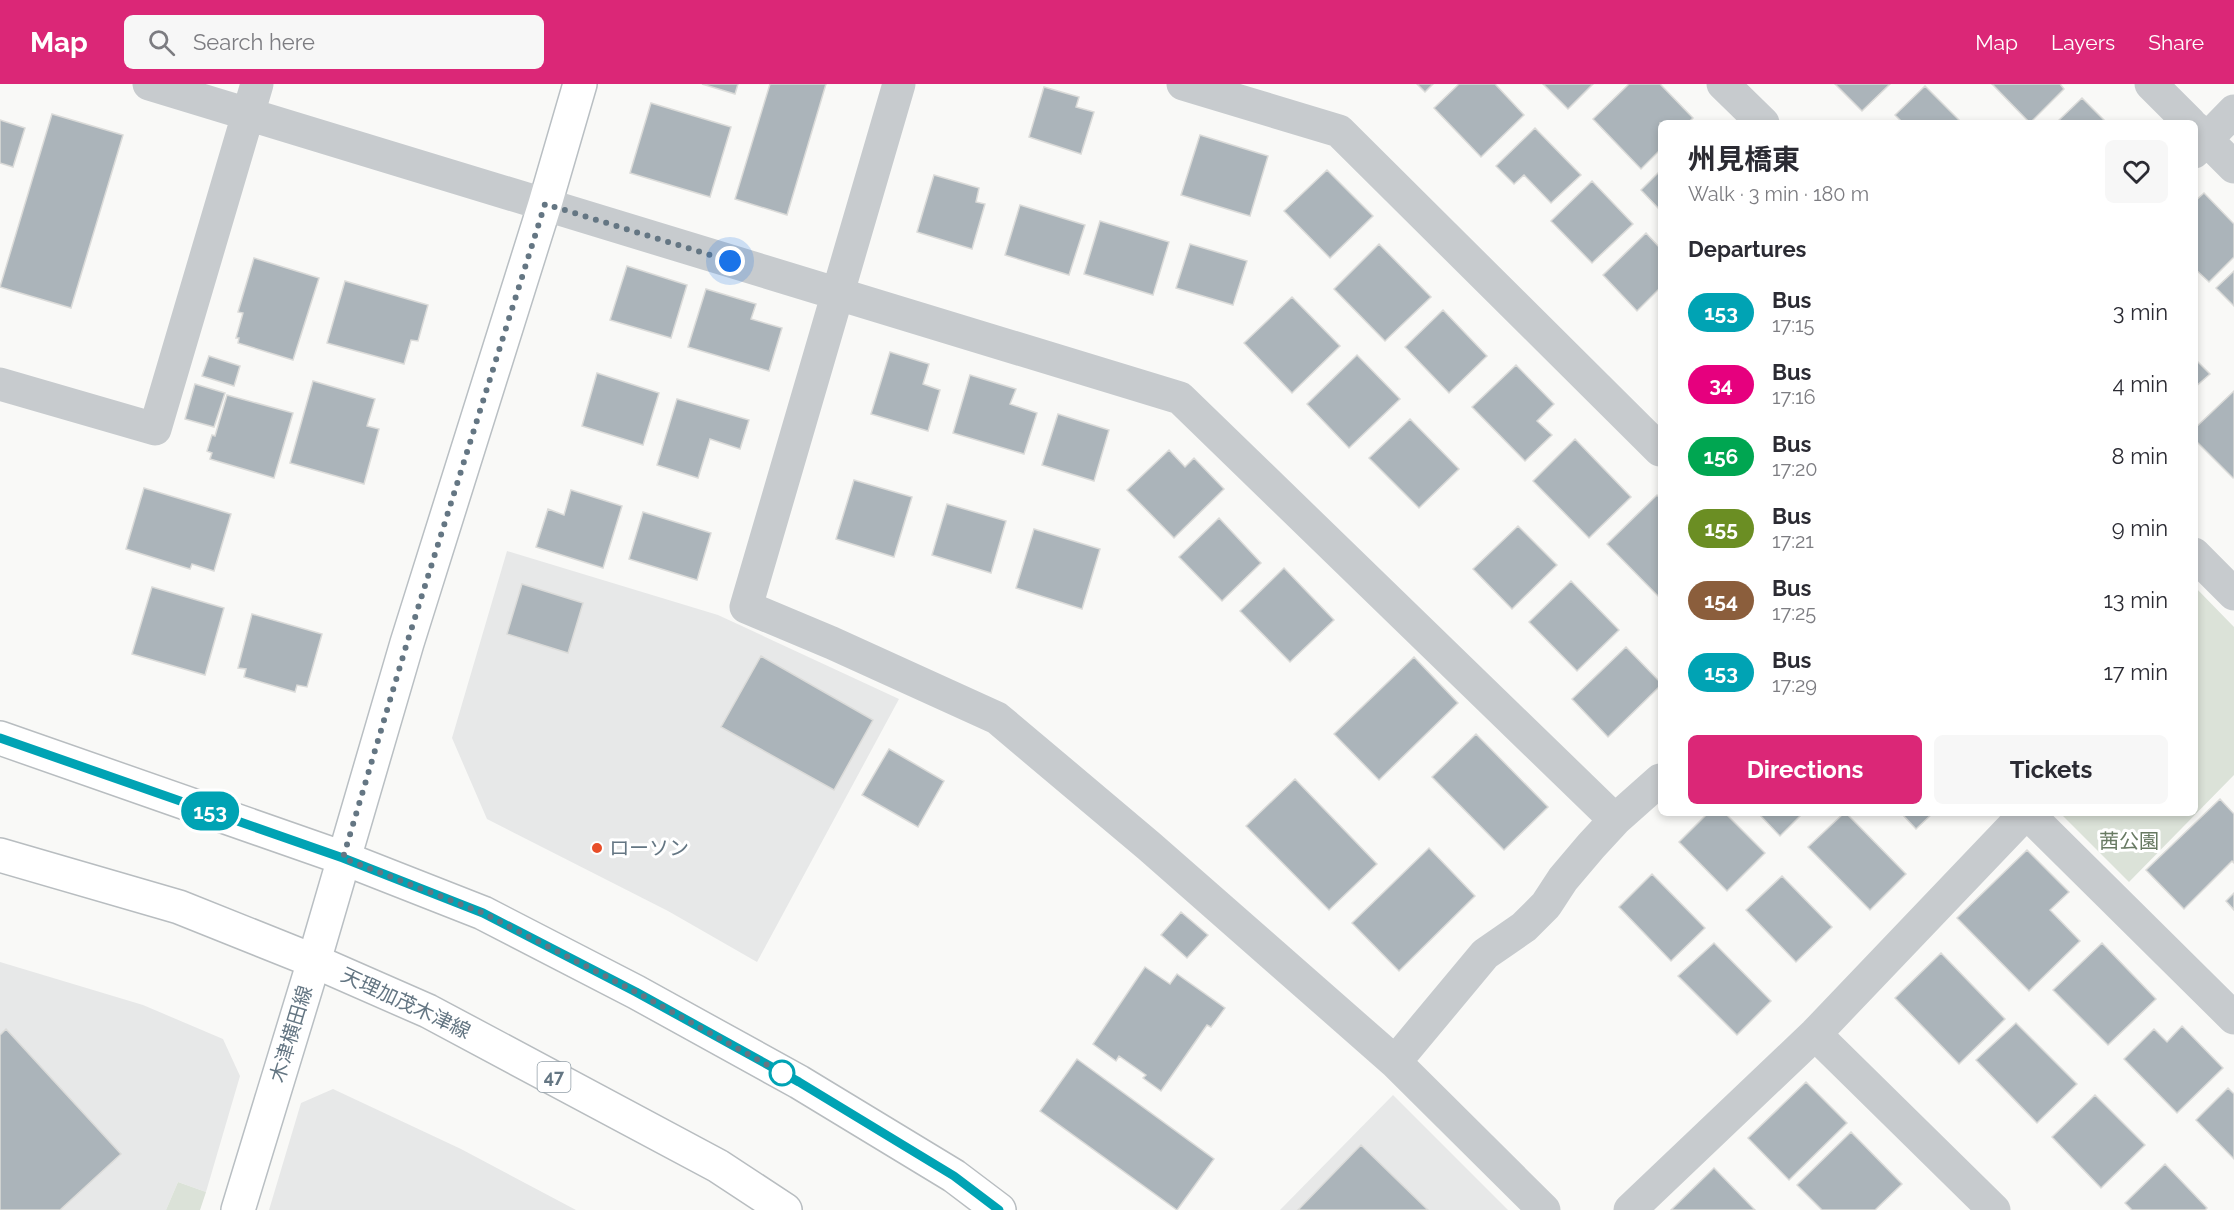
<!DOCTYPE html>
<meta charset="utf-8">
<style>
:root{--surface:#fff;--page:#f7f7f7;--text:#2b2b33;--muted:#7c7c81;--accent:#db2777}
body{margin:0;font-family:Raleway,"Noto Sans JP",sans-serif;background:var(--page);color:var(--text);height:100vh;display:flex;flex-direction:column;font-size:22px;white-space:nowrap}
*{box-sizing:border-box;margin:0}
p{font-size:20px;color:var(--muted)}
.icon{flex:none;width:33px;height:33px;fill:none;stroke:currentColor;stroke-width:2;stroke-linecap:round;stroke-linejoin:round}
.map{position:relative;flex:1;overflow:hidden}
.details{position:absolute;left:1658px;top:36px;width:540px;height:696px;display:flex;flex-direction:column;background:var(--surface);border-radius:9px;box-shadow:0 3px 9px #0003}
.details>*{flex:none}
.badge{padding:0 12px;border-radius:20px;font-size:21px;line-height:39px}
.you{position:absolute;width:30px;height:30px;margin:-15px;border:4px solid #fff;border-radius:50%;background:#1a73e8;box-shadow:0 0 0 9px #1a73e833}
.map>.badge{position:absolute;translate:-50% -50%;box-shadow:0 0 0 3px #fff}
h2{padding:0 30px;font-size:22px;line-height:54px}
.round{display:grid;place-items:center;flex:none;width:63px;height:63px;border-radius:9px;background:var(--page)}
.overview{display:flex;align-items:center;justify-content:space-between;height:102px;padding:0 30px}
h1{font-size:28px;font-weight:700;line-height:45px}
.action{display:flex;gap:12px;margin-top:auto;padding:12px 30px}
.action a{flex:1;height:69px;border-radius:9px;background:var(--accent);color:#fff;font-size:24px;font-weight:700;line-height:69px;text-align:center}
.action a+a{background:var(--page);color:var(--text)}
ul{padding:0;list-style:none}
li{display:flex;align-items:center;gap:18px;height:72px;padding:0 30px}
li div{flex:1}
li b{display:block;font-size:22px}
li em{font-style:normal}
li .badge{min-width:66px;font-weight:700;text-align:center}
header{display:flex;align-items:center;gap:36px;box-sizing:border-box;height:84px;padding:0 30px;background:var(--accent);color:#fff}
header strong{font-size:28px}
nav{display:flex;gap:33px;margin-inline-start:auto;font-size:21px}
.search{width:420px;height:54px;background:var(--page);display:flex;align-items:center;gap:15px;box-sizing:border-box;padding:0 21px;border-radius:9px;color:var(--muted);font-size:22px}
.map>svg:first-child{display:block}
.built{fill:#e7e8e8}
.green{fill:#dbe2d8}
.building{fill:#abb4ba;stroke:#dbdbd9;stroke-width:1.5}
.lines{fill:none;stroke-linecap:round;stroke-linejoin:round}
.secondary-casing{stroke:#b9bfc3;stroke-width:36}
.primary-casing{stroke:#b8bdc0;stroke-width:36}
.street{stroke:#c7cbce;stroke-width:33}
.secondary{stroke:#fff;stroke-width:33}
.primary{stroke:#fff;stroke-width:33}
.line-casing{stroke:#fff;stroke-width:14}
.line{stroke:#00a3b4;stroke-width:9}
.walk{stroke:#647683;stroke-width:6;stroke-dasharray:0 10.8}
.poi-dot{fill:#e84e29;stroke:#fff;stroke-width:2}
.stop-dot{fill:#fff;stroke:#00a3b4;stroke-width:3}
.labels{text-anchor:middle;stroke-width:6;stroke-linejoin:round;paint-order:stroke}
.shield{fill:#fff;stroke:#929fa8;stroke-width:1.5}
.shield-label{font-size:18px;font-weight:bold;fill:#647683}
.park-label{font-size:20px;fill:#687a63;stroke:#fff}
.poi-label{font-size:20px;fill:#647683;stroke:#fff;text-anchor:start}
.street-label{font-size:20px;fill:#647683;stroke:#fff}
</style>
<header>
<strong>Map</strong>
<div class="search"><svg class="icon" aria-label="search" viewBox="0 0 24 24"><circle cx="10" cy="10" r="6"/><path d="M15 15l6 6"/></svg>Search here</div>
<nav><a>Map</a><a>Layers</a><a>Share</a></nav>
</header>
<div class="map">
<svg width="2234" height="1126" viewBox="0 0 2234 1126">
<rect width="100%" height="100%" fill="#f9f9f7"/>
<!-- built -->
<path class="built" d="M507,467L718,531L899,615L757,878L668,827L487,735L452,654Z
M0,878L143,921L223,955L240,992L206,1108L178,1098L166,1126H0Z
M333,1005L461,1065L576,1126H269L301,1019Z
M1393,1011L1508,1126H1280Z"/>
<!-- green -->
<path class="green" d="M2195,503L2234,543V691L2129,798L2060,729H2194Z
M178,1098L206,1108L200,1126H166Z"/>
<!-- building -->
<path class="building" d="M702,0H738L735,10Z
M770,0H826L787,131L735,115Z
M1417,0H1433L1425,8Z
M1459,0H1495L1524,31L1481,73L1434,24Z
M1543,0H1593L1568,25Z
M1629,0H1660L1693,34L1688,39H1660V66L1641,85L1593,35Z
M1835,0H1890L1862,27Z
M1992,0H2060L2064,5L2030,39Z
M1925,2L1962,39H1903L1895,31Z
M1044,3L1079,13L1076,23L1094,28L1081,70L1029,53Z
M2082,14L2107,39H2056Z
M651,19L731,43L710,113L630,89Z
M52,30L123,51L71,224L0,203Z
M0,36L25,44L13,83L0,79Z
M1535,44L1581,91L1551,119L1524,91L1514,100L1496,82Z
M1200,51L1268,72L1250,132L1181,111Z
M1327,86L1373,132L1330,174L1284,127Z
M1660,87V126L1641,106Z
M934,91L979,104L976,118L985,120L972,165L917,148Z
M1592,97L1633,140L1592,179L1551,137Z
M2204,109L2234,140V173L2209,198L2194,184V118Z
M1020,121L1085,141L1069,191L1005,171Z
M1100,137L1169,158L1153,211L1084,190Z
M1646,149L1660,164V204L1637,227L1603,191Z
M1190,160L1247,177L1233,221L1176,204Z
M1379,160L1431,213L1385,257L1334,205Z
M254,174L319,194L293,276L238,259L239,254H236L243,229L238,228Z
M627,182L687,201L671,254L610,236Z
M2234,187V222L2216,204Z
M345,197L428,221L418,257L411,256L404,280L327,259Z
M706,205L756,220L751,235L782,244L769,287L688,263Z
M1292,213L1340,262L1292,309L1244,259Z
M1443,226L1487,272L1449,309L1405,263Z
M890,268L929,280L923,300L940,306L928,347L871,330Z
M1357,271L1400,315L1349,364L1307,320Z
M209,272L240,282L234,302L202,292Z
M2194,274L2210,290L2194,304Z
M1516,281L1554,320L1537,337L1552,351L1525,377L1472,323Z
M597,289L659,309L643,361L582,342Z
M970,291L1016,305L1010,320L1037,329L1024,370L953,349Z
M313,297L375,315L367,342L379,345L364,400L290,379Z
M195,300L225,309L214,343L185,335Z
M2234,307V393L2233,394L2194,355V345Z
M227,311L293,329L274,394L210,375L212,369L207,367L212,351L215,352Z
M677,315L749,336L740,365L710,355L698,394L657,381Z
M1058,330L1109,346L1094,397L1042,381Z
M1410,335L1459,385L1419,424L1369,374Z
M1575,355L1631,413L1589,454L1533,397Z
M1169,366L1185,383L1194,374L1224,405L1174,454L1127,406Z
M854,396L912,413L894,473L836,455Z
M144,404L231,430L214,487L192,480L190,485L126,465Z
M571,406L622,422L603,484L536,463L548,425L564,431Z
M1657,411L1660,414V510L1658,512L1607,460Z
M947,420L1006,437L991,489L932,471Z
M643,428L711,449L697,496L629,475Z
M1219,434L1261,479L1222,517L1179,473Z
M1518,442L1557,481L1512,525L1473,485Z
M1034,445L1100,465L1082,525L1016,504Z
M1284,484L1334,536L1290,578L1240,527Z
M1571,497L1619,546L1577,587L1529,538Z
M522,500L583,519L568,569L507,550Z
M152,503L224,524L205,591L132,570Z
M252,530L322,550L307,603L297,601L295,608L244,593L246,585L238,584Z
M1626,563L1660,598V602L1608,653L1572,615Z
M761,572L873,636L834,706L721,643Z
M1414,573L1458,619L1379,696L1334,650Z
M1476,650L1548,723L1504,766L1432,693Z
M889,665L944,697L918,743L862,711Z
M1295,695L1377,780L1329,826L1246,742Z
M2220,715L2234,730V779L2232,777L2184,825L2146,786Z
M1708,729H1725L1765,769L1727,807L1679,758Z
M1758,729H1803L1780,752Z
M1844,729H1846L1906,790L1870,826L1808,763Z
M1901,729H1933L1916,745Z
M1429,764L1475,812L1399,887L1352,839Z
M2027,766L2069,808L2050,826L2080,857L2029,907L1957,834Z
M1652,790L1705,844L1671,877L1619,823Z
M1782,792L1832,843L1796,878L1746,826Z
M2234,809V826L2226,817Z
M1181,828L1208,851L1187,874L1161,851Z
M1714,859L1771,917L1737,951L1678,892Z
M2102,859L2156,915L2108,961L2053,906Z
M1941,869L2005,935L1959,980L1895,914Z
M1145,883L1170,900L1177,890L1225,924L1211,943L1207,941L1161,1007L1143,994L1146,991L1119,972L1116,977L1093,960Z
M2016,939L2077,1000L2037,1039L1976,976Z
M2182,942L2223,984L2177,1029L2124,975L2154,945L2167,958Z
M6,945L121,1070L60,1126H0V951Z
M1077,975L1214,1075L1177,1126L1040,1027Z
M1806,998L1847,1039L1789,1096L1748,1054Z
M2228,1004L2234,1010V1075L2196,1036Z
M2095,1011L2145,1061L2101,1104L2052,1053Z
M1851,1048L1902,1100L1875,1126H1822L1797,1101Z
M1361,1061L1428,1126H1298Z
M2165,1080L2207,1124L2205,1126H2132L2125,1119Z
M1714,1084L1755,1126H1671Z"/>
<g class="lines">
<!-- secondary casing -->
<g class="secondary-casing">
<path id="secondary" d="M238,1126L314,877L407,559L545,120L580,0"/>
</g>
<!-- primary casing -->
<g class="primary-casing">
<path id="primary" d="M0,654L343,774L483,829L636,908L799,998L954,1092L999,1126
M0,771L179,823L314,877L428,927L718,1082L785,1126"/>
</g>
<!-- street -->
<path class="street" d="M149,0L1180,314L1615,736
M899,0L746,523L832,559L997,634L1149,762L1395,978L1544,1126
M1183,0L1339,47L1660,366
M1723,0L1763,39
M2151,0L2190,39
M2194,43L2234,83
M2194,68L2234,27
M0,300L155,345L257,0
M2194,470L2234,510
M2027,729L2234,934
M1815,950L1994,1126
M1395,978L1485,870L1524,843L1546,821L1563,795L1591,762L1615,736L1660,696
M1630,1126L1815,950L2026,729"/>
<!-- secondary -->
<use href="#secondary" class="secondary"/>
<!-- primary -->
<use href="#primary" class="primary"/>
</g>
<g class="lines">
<!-- line casing -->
<g class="line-casing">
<path id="line" d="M0,654L343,774L483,829L636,908L799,998L954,1092L999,1126"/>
</g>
<!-- line -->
<use href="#line" class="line"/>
<!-- walk -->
<path class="walk" d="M730,177L545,120L407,559L343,774L483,829L636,908L782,989"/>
</g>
<!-- markers -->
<circle class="poi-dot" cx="597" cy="764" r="6"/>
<circle class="stop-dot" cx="782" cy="989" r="12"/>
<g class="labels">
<!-- shield labels -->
<rect class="shield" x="537.5" y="978" width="33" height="30" rx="4.5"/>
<g class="shield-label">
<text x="554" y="999">47</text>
</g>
<!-- park labels -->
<g class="park-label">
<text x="2129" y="764">茜公園</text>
</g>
<!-- poi labels -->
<g class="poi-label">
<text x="609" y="771">ローソン</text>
</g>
<!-- street labels -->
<g class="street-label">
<text transform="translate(406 919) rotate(25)" y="7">天理加茂木津線</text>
<text transform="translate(291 950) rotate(-73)" y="7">木津横田線</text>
</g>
</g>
</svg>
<div class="you" style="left:730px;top:177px"></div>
<b class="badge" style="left:210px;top:727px;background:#00a3b4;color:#fff">153</b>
<section class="details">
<div class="overview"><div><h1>州見橋東</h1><p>Walk · 3 min · 180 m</p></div><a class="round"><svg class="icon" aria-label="heart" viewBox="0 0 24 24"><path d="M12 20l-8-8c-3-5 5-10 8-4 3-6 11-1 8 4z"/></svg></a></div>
<h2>Departures</h2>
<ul>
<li><span class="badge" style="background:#00a3b4;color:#fff">153</span><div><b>Bus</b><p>17:15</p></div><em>3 min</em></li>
<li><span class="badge" style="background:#e6007e;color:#fff">34</span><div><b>Bus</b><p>17:16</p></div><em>4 min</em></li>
<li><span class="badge" style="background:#00a651;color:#fff">156</span><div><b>Bus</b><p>17:20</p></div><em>8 min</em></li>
<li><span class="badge" style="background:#6b8e23;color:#fff">155</span><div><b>Bus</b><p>17:21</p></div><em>9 min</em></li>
<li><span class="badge" style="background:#8b5e3c;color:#fff">154</span><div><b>Bus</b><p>17:25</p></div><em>13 min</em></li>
<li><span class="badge" style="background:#00a3b4;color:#fff">153</span><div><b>Bus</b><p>17:29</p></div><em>17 min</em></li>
</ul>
<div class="action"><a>Directions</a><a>Tickets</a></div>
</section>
</div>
